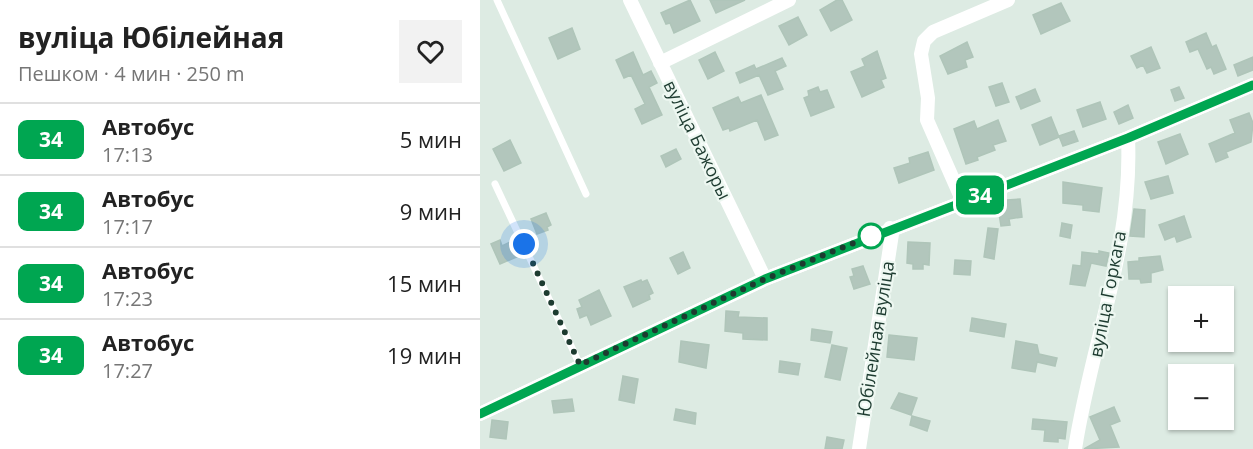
<!DOCTYPE html>
<html lang="ru">
<meta charset="utf-8">
<style>
:root{--surface:#fff;--page:#f2f2f2;--text:#222;--muted:#767676;--line:#e0e0e0}
body{margin:0;font-family:"Open Sans",sans-serif;background:var(--page);color:var(--text);height:100vh;display:flex;flex-direction:column;font-size:22px;white-space:nowrap}
*{box-sizing:border-box;margin:0}
p{font-size:20px;color:var(--muted)}
.icon{flex:none;width:33px;height:33px;fill:none;stroke:currentColor;stroke-width:2;stroke-linecap:round;stroke-linejoin:round}
.map{position:relative;flex:1;overflow:hidden}
.drawer{display:flex;flex-direction:column;background:var(--surface);width:480px}
.drawer>*{flex:none}
.badge{padding:0 12px;border-radius:9px;font-size:21px;line-height:39px}
.buttons{position:absolute;left:688px;top:286px;display:grid;gap:12px}
.buttons a{display:grid;place-items:center;width:66px;height:66px;border-radius:0px;background:var(--surface);box-shadow:0 2px 4px #0004;font-size:30px}
.you{position:absolute;width:30px;height:30px;margin:-15px;border:4px solid #fff;border-radius:50%;background:#1a73e8;box-shadow:0 0 0 9px #1a73e833}
.map>.badge{position:absolute;translate:-50% -50%;box-shadow:0 0 0 3px #fff}
.round{display:grid;place-items:center;flex:none;width:63px;height:63px;border-radius:0px;background:var(--page)}
.headline{display:flex;align-items:center;justify-content:space-between;height:102px;padding:0 18px}
h1{font-size:28px;font-weight:700;line-height:45px}
ul{padding:0;list-style:none}
li{display:flex;align-items:center;gap:18px;height:72px;padding:0 18px;border-top:2px solid var(--line)}
li div{flex:1}
li b{display:block;font-size:22px}
li em{font-style:normal}
li .badge{min-width:66px;font-weight:700;text-align:center}
main{display:flex;flex:1;min-height:0}
.map>svg:first-child{display:block}
.building{fill:#b2c6bc;stroke:#afc5b9;stroke-width:1.5}
.lines{fill:none;stroke-linecap:round;stroke-linejoin:round}
.lane{stroke:#fff;stroke-width:7}
.street{stroke:#fff;stroke-width:14}
.line-casing{stroke:#fff;stroke-width:14}
.line{stroke:#00a651;stroke-width:9}
.walk{stroke:#1d3b30;stroke-width:6;stroke-dasharray:0 10.8}
.stop-dot{fill:#fff;stroke:#00a651;stroke-width:3}
.labels{text-anchor:middle;stroke-width:4.5;stroke-linejoin:round;paint-order:stroke}
.street-label{font-size:18px;fill:#1d3b30;stroke:#edf7f1}
</style>
<main>
<section class="drawer">
<div class="headline"><div><h1>вуліца Юбілейная</h1><p>Пешком · 4 мин · 250 m</p></div><a class="round"><svg class="icon" aria-label="heart" viewBox="0 0 24 24"><path d="M12 20l-8-8c-3-5 5-10 8-4 3-6 11-1 8 4z"/></svg></a></div>
<ul>
<li><span class="badge" style="background:#00a651;color:#fff">34</span><div><b>Автобус</b><p>17:13</p></div><em>5 мин</em></li>
<li><span class="badge" style="background:#00a651;color:#fff">34</span><div><b>Автобус</b><p>17:17</p></div><em>9 мин</em></li>
<li><span class="badge" style="background:#00a651;color:#fff">34</span><div><b>Автобус</b><p>17:23</p></div><em>15 мин</em></li>
<li><span class="badge" style="background:#00a651;color:#fff">34</span><div><b>Автобус</b><p>17:27</p></div><em>19 мин</em></li>
</ul>
</section>
<div class="map">
<svg width="773" height="449" viewBox="0 0 773 449">
<rect width="100%" height="100%" fill="#ddebe3"/>
<!-- building -->
<path class="building" d="M210,0L220,21L194,33L190,23L186,24L181,13Z
M230,0H265L236,13Z
M357,0H362L372,20L351,31L340,10Z
M581,3L590,21L561,34L553,15Z
M318,17L327,35L309,45L299,26Z
M92,28L100,49L78,59L69,38Z
M726,33L732,47L736,45L746,69L734,74L731,67L727,69L718,49L710,52L706,42Z
M487,42L493,57L485,60L487,67L468,74L460,56Z
M671,47L680,68L667,73L663,65L657,68L651,56Z
M397,51L406,78L401,80L404,87L382,97L371,72L385,66L382,59Z
M153,52L163,75L171,71L177,83L169,87L182,115L162,124L155,109L165,104L151,75L144,78L136,60Z
M235,52L244,71L228,79L219,60Z
M773,57V70L758,76L754,65Z
M302,58L306,66L295,71L303,89L288,95L279,75L260,83L256,73L274,65L276,69Z
M522,83L529,102L516,106L509,87Z
M338,87L340,92L347,90L354,107L331,116L324,98L329,96L328,91Z
M699,87L704,98L695,101L691,90Z
M555,89L560,101L541,109L536,97Z
M281,95L298,135L285,140L277,120L250,131L249,128L243,130L233,108L258,97L261,103Z
M620,102L626,119L603,127L597,110Z
M648,105L653,118L639,124L634,112Z
M769,113L773,123L771,142L746,152L748,157L736,162L729,144L755,133L750,120Z
M571,117L579,137L560,145L552,125Z
M518,120L526,141L513,145L515,150L497,157L498,160L486,164L474,129L494,121L497,129Z
M594,131L598,141L583,146L579,136Z
M700,134L708,154L686,164L678,142Z
M30,140L41,163L24,171L13,149Z
M196,149L201,159L186,167L181,156Z
M448,152L454,170L419,183L414,168L430,163L429,158Z
M688,176L693,193L671,199L665,182Z
M583,182L622,188L619,212L603,210V205L583,203Z
M540,199L542,217L529,219L530,225L521,226L518,207L527,206V200Z
M654,209L665,210L664,237L650,236Z
M66,213L71,225L67,227L68,230L57,234L51,219Z
M704,216L711,237L697,242L695,236L685,240L679,225Z
M582,223L592,225L590,238L580,236Z
M508,228L518,229L514,259L504,257Z
M20,240L22,246L34,240L41,255L20,264L11,244Z
M428,242L450,243L449,265L443,264V269H433V264L427,263Z
M619,251L629,253L626,266L611,263L605,286L590,284L593,265L601,266L602,252L619,254Z
M203,252L210,268L198,274L190,258Z
M680,256L683,270L671,273V282L661,283L660,279H649L648,262L659,261V258Z
M475,260L491,261L490,275L474,274Z
M383,266L390,284L374,289L370,277L374,276L372,269Z
M161,280L162,282L167,280L173,293L169,295L170,299L153,307L144,287Z
M119,290L131,316L111,325L107,315L100,318L97,309L102,307L99,300Z
M246,311L259,312L258,317L287,318V340L263,339V333L245,331Z
M492,318L526,324L524,337L490,331Z
M332,329L352,332L350,343L331,340Z
M409,335L437,338L434,360L407,357Z
M201,341L229,345L226,368L199,362Z
M536,341L557,345L559,354L577,358L575,366L557,362L555,372L532,368Z
M352,345L367,348L360,380L345,377Z
M300,361L320,364L318,375L299,372Z
M143,376L158,379L154,403L139,400Z
M419,393L437,398L431,415L411,408Z
M92,399L94,411L74,413L72,401Z
M634,407L640,421L630,425L639,447L604,449L620,440L610,417Z
M196,409L216,413L215,424L194,420Z
M432,416L450,421L447,431L430,425Z
M553,419L587,422L585,439L578,438V442L564,441L565,430L552,429Z
M12,420L28,422L26,439L10,437Z
M347,437L364,440L362,449H345Z"/>
<g class="lines">
<!-- lane -->
<path class="lane" d="M17,0L106,194
M15,184L100,365"/>
<!-- street -->
<path class="street" d="M150,0L285,279
M180,63L309,0
M483,202L447,120L448,98L441,54L444,41L453,32L528,0
M0,414L285,279L648,138L773,85
M379,449L412,234L410,228
M595,449C611,344 653,246 648,138"/>
</g>
<g class="lines">
<!-- line casing -->
<g class="line-casing">
<path id="line" d="M0,414L285,279L648,138L773,85"/>
</g>
<!-- line -->
<use href="#line" class="line"/>
<!-- walk -->
<path class="walk" d="M44,244L100,365L285,279L391,236"/>
</g>
<!-- markers -->
<circle class="stop-dot" cx="391" cy="236" r="12"/>
<g class="labels">
<!-- street labels -->
<g class="street-label">
<text transform="translate(217 140) rotate(64)" y="6">вуліца Бажоры</text>
<text transform="translate(628 294) rotate(-79)" y="6">вуліца Горкага</text>
<text transform="translate(396 339) rotate(-81)" y="6">Юбілейная вуліца</text>
</g>
</g>
</svg>
<div class="buttons">
<a>+</a>
<a>−</a>
</div>
<div class="you" style="left:44px;top:244px"></div>
<b class="badge" style="left:500px;top:195px;background:#00a651;color:#fff">34</b>
</div>
</main>
